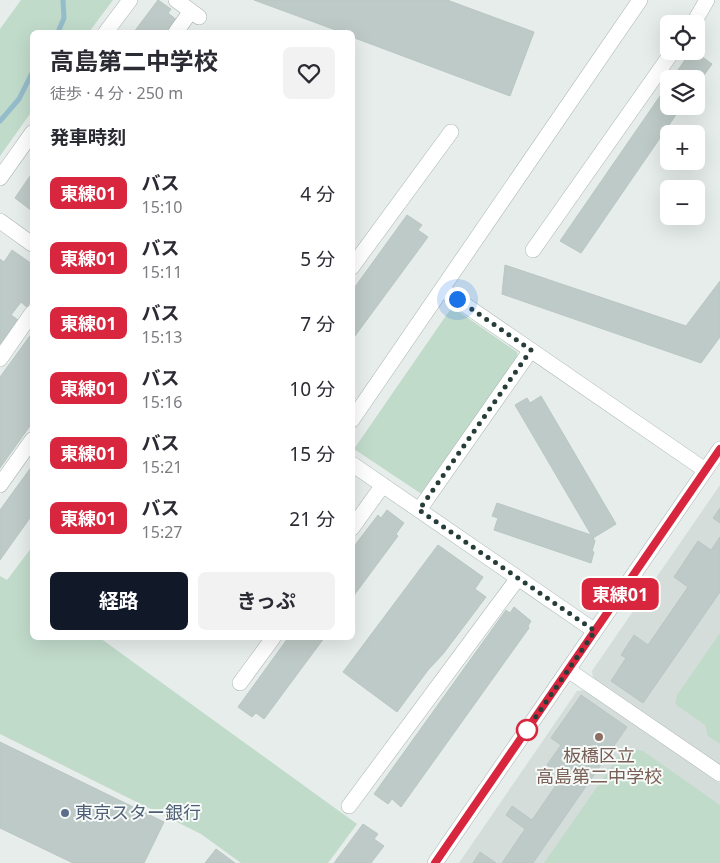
<!DOCTYPE html>
<html lang="ja">
<meta charset="utf-8">
<style>
:root{--surface:#fff;--page:#f2f2f3;--text:#2b2b33;--muted:#7c7c81;--accent:#111827}
body{margin:0;font-family:"Noto Sans","Noto Sans JP",sans-serif;background:var(--page);color:var(--text);height:100vh;display:flex;flex-direction:column;font-size:19px;white-space:nowrap}
*{box-sizing:border-box;margin:0}
p{font-size:16px;color:var(--muted)}
.icon{flex:none;width:28px;height:28px;fill:none;stroke:currentColor;stroke-width:2;stroke-linecap:round;stroke-linejoin:round}
.map{position:relative;flex:1;overflow:hidden}
.sheet{position:absolute;left:30px;top:30px;width:325px;height:610px;display:flex;flex-direction:column;background:var(--surface);border-radius:8px;box-shadow:0 5px 20px #0002}
.sheet>*{flex:none}
.badge{padding:0 10px;border-radius:8px;font-size:18px;line-height:32px}
.fabs{position:absolute;left:660px;top:15px;display:grid;gap:10px}
.fabs a{display:grid;place-items:center;width:45px;height:45px;border-radius:8px;background:var(--surface);box-shadow:0 5px 20px #0002;font-size:25px}
.you{position:absolute;width:25px;height:25px;margin:-12px;border:4px solid #fff;border-radius:50%;background:#1a73e8;box-shadow:0 0 0 8px #1a73e833}
.map>.badge{position:absolute;translate:-50% -50%;box-shadow:0 0 0 2px #fff}
h2{padding:0 20px;font-size:19px;line-height:45px}
.round{display:grid;place-items:center;flex:none;width:52px;height:52px;border-radius:8px;background:var(--page)}
.headline{display:flex;align-items:center;justify-content:space-between;height:85px;padding:0 20px}
h1{font-size:24px;font-weight:700;line-height:38px}
.action{display:flex;gap:10px;margin-top:auto;padding:10px 20px}
.action a{flex:1;height:58px;border-radius:8px;background:var(--accent);color:#fff;font-size:20px;font-weight:700;line-height:58px;text-align:center}
.action a+a{background:var(--page);color:var(--text)}
ul{padding:0;list-style:none}
li{display:flex;align-items:center;gap:15px;height:65px;padding:0 20px}
li div{flex:1}
li b{display:block;font-size:19px}
li em{font-style:normal}
li .badge{min-width:55px;font-weight:700;text-align:center}
.map>svg:first-child{display:block}
.built{fill:#d4ddda}
.green{fill:#c1dbcb}
.lines{fill:none;stroke-linecap:round;stroke-linejoin:round}
.stream{stroke:#95bccb;stroke-width:5}
.building{fill:#becac7;stroke:#b9c6c2}
.minor-casing{stroke:#a9b5b1;stroke-width:16}
.minor{stroke:#fff;stroke-width:15}
.line-casing{stroke:#fff;stroke-width:11}
.line{stroke:#d7263d;stroke-width:8}
.walk{stroke:#273d39;stroke-width:5;stroke-dasharray:0 9}
.stop-dot{fill:#fff;stroke:#d7263d;stroke-width:2.5}
.education-dot{fill:#8d6e63;stroke:#f6faf8;stroke-width:2}
.service-dot{fill:#5c6f8a;stroke:#f6faf8;stroke-width:2}
.labels{text-anchor:middle;stroke-width:4;stroke-linejoin:round;paint-order:stroke}
.education-label{font-size:18px;fill:#785e54;stroke:#f6faf8}
.service-label{font-size:18px;fill:#4e5e75;stroke:#f6faf8;text-anchor:start}
</style>
<div class="map">
<svg width="720" height="863" viewBox="0 0 720 863">
<rect width="100%" height="100%" fill="#e6edea"/>
<!-- built -->
<path class="built" d="M720,485V765L593,678L592,671Z
M585,690L720,783V863H459L577,691Z"/>
<!-- green -->
<path class="green" d="M21,0H113L89,32H32V111L0,156V29Z
M452,307L517,352L518,359L423,495L354,449Z
M32,547V638H100L357,824L328,863H241L201,834L0,734V576L7,580Z
M720,633V744L708,736L705,725L675,704L677,695Z
M625,747L643,751L720,805V863H544Z"/>
<g class="lines">
<!-- stream -->
<path class="stream" d="M58,32L64,18L63,0
M0,121L19,99L32,73"/>
</g>
<!-- building -->
<path class="building" d="M158,0L171,9L168,13L178,21L170,32H134Z
M254,0H447L534,32L510,96L352,37V32H341Z
M691,51H694L712,64L696,86V79H672Z
M669,83V106H682L581,253L560,241Z
M32,173V211L15,198Z
M407,215L422,225L418,230L428,237L352,340V291Z
M12,250L32,264V300L27,307L21,302L11,315L18,320L0,344V259L4,262Z
M505,265L686,326L720,281V337L701,363L502,294Z
M32,333V423L0,468V377Z
M541,396L616,524L593,538L515,405L527,398L530,403Z
M32,466V515L0,560V510Z
M497,503L591,535L595,541L592,551L594,552L591,563L494,530L498,518L492,516Z
M720,508V523L713,518Z
M387,510L404,523L396,534L398,536L352,598V549L378,515L381,518Z
M720,537V592L643,703L611,681L626,658L621,655L634,635L648,645L688,587L674,577L698,541L711,550Z
M438,545L483,577L475,589L486,597L443,654L428,670L397,712L343,672Z
M514,607L531,621L528,626L529,628L401,807L392,799L388,804L374,794L506,610L510,613Z
M288,638H324L264,719L256,713L252,717L238,707Z
M581,695L627,727L533,863H502L525,829L506,815L512,806L532,820L563,775L547,765L561,745L551,738Z
M0,742L164,822L144,863H73L0,828Z
M363,824L378,834L374,839L384,846L371,863H334Z
M216,849L235,863H205Z
M480,852L496,863H473Z"/>
<g class="lines">
<!-- minor casing -->
<g class="minor-casing">
<path id="minor" d="M176,0L199,17
M693,24L707,0
M106,32L130,0
M176,32L191,11
M0,178L32,133
M0,221L32,244
M533,250L673,51
M352,267L451,132
M442,289L705,470
M0,359L32,313
M352,420L640,0
M352,464L595,631
M0,485L32,440
M419,510L531,350
M352,528L383,485
M568,670L720,774
M240,683L273,638
M349,806L518,578
M435,863L720,449"/>
</g>
<!-- minor -->
<use href="#minor" class="minor"/>
</g>
<g class="lines">
<!-- line casing -->
<g class="line-casing">
<path id="line" d="M435,863L720,449"/>
</g>
<!-- line -->
<use href="#line" class="line"/>
<!-- walk -->
<path class="walk" d="M457,299L531,350L419,510L595,631L524,734L527,730"/>
</g>
<!-- markers -->
<circle class="stop-dot" cx="527" cy="730" r="10"/>
<circle class="education-dot" cx="599" cy="737" r="5"/>
<circle class="service-dot" cx="65" cy="813" r="5"/>
<g class="labels">
<!-- education labels -->
<g class="education-label">
<text x="599" y="762">板橋区立<tspan x="599" dy="21">高島第二中学校</tspan></text>
</g>
<!-- service labels -->
<g class="service-label">
<text x="75" y="819">東京スター銀行</text>
</g>
</g>
</svg>
<div class="fabs">
<a><svg class="icon" aria-label="locate" viewBox="0 0 24 24"><circle cx="12" cy="12" r="6"/><path d="M12 2v4M12 18v4M2 12h4M18 12h4"/></svg></a>
<a><svg class="icon" aria-label="layers" viewBox="0 0 24 24"><path d="M12 4l9 5-9 5-9-5zM3 14l9 5 9-5"/></svg></a>
<a>+</a>
<a>−</a>
</div>
<div class="you" style="left:457px;top:299px"></div>
<b class="badge" style="left:620px;top:594px;background:#d7263d;color:#fff">東練01</b>
<section class="sheet">
<div class="headline"><div><h1>高島第二中学校</h1><p>徒歩 · 4 分 · 250 m</p></div><a class="round"><svg class="icon" aria-label="heart" viewBox="0 0 24 24"><path d="M12 20l-8-8c-3-5 5-10 8-4 3-6 11-1 8 4z"/></svg></a></div>
<h2>発車時刻</h2>
<ul>
<li><span class="badge" style="background:#d7263d;color:#fff">東練01</span><div><b>バス</b><p>15:10</p></div><em>4 分</em></li>
<li><span class="badge" style="background:#d7263d;color:#fff">東練01</span><div><b>バス</b><p>15:11</p></div><em>5 分</em></li>
<li><span class="badge" style="background:#d7263d;color:#fff">東練01</span><div><b>バス</b><p>15:13</p></div><em>7 分</em></li>
<li><span class="badge" style="background:#d7263d;color:#fff">東練01</span><div><b>バス</b><p>15:16</p></div><em>10 分</em></li>
<li><span class="badge" style="background:#d7263d;color:#fff">東練01</span><div><b>バス</b><p>15:21</p></div><em>15 分</em></li>
<li><span class="badge" style="background:#d7263d;color:#fff">東練01</span><div><b>バス</b><p>15:27</p></div><em>21 分</em></li>
</ul>
<div class="action"><a>経路</a><a>きっぷ</a></div>
</section>
</div>
